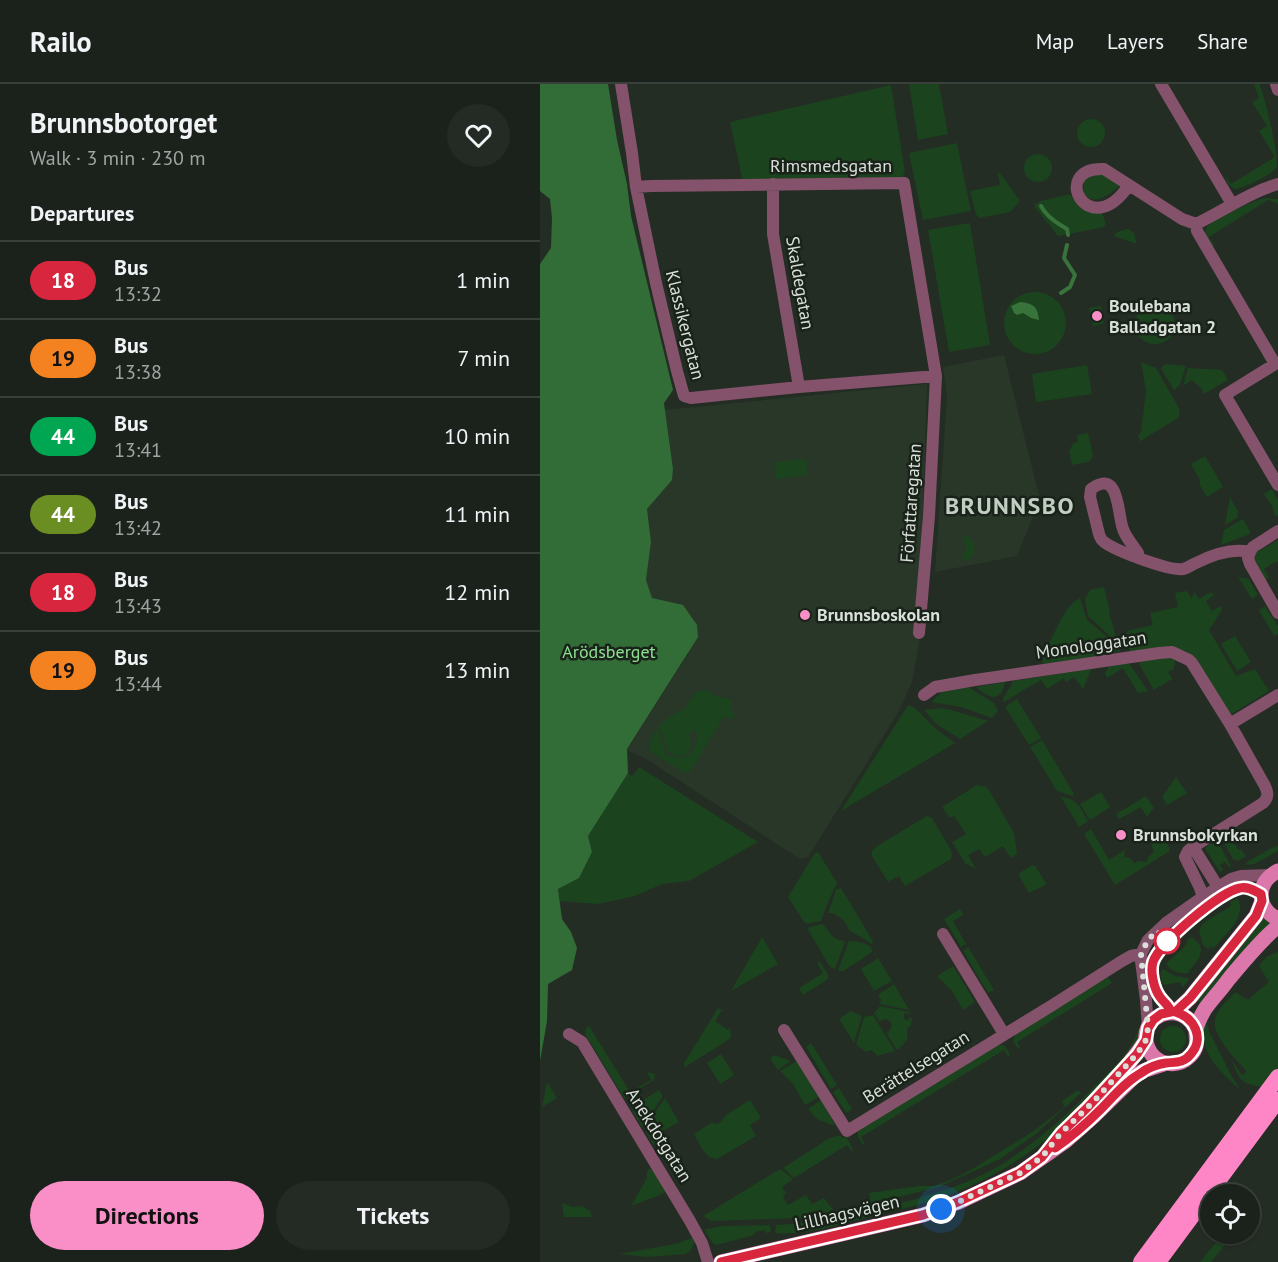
<!DOCTYPE html>
<meta charset="utf-8">
<style>
:root{--surface:#1b221b;--page:#242a24;--text:#f1f3f6;--muted:#a0a4a3;--line:#393f3a;--accent:#fa8fc7}
body{margin:0;font-family:"PT Sans",sans-serif;background:var(--page);color:var(--text);height:100vh;display:flex;flex-direction:column;font-size:22px;white-space:nowrap}
*{box-sizing:border-box;margin:0}
p{font-size:20px;color:var(--muted)}
.icon{flex:none;width:33px;height:33px;fill:none;stroke:currentColor;stroke-width:2;stroke-linecap:round;stroke-linejoin:round}
.map{position:relative;flex:1;overflow:hidden}
.sheet{display:flex;flex-direction:column;background:var(--surface);width:540px}
.sheet>*{flex:none}
.badge{padding:0 12px;border-radius:20px;font-size:21px;line-height:39px}
.buttons{position:absolute;left:660px;top:1100px;display:grid;gap:12px}
.buttons a{display:grid;place-items:center;width:60px;height:60px;border-radius:50%;background:var(--surface);box-shadow:0 2px 4px #0004,0 0 0 2px var(--line);font-size:30px}
.you{position:absolute;width:30px;height:30px;margin:-15px;border:4px solid #fff;border-radius:50%;background:#1a73e8;box-shadow:0 0 0 9px #1a73e833}
.map>.badge{position:absolute;translate:-50% -50%;box-shadow:0 0 0 3px #fff}
h2{padding:0 30px;font-size:22px;line-height:54px}
.round{display:grid;place-items:center;flex:none;width:63px;height:63px;border-radius:32px;background:var(--page)}
.headline{display:flex;align-items:center;justify-content:space-between;height:102px;padding:0 30px}
h1{font-size:28px;font-weight:800;line-height:45px}
.primary-button{display:flex;gap:12px;margin-top:auto;padding:12px 30px}
.primary-button a{flex:1;height:69px;border-radius:36px;background:var(--accent);color:#111;font-size:24px;font-weight:800;line-height:69px;text-align:center}
.primary-button a+a{background:var(--page);color:var(--text)}
ul{padding:0;list-style:none}
li{display:flex;align-items:center;gap:18px;height:78px;padding:0 30px;border-top:2px solid var(--line)}
li div{flex:1}
li b{display:block;font-size:22px}
li em{font-style:normal}
li .badge{min-width:66px;font-weight:700;text-align:center}
header{display:flex;align-items:center;gap:36px;box-sizing:border-box;height:84px;padding:0 30px;background:var(--surface);border-bottom:2px solid var(--line)}
header strong{font-size:28px}
nav{display:flex;gap:33px;margin-inline-start:auto;font-size:21px}
main{display:flex;flex:1;min-height:0}
.map>svg:first-child{display:block}
.built{fill:#293729}
.green{fill:#1b431e}
.forest{fill:#326d37}
.water{fill:#38733c}
.lines{fill:none;stroke-linecap:round;stroke-linejoin:round}
.stream{stroke:#38733c;stroke-width:4}
.minor{stroke:#84526b;stroke-width:12}
.major{stroke:#dc77ac;stroke-width:15}
.highway{stroke:#fe85c6;stroke-width:16}
.line-casing{stroke:#fff;stroke-width:14}
.line{stroke:#d7263d;stroke-width:9}
.walk{stroke:#d9dfd9;stroke-width:6;stroke-dasharray:0 10.8}
.poi-dot{fill:#fa8fc7;stroke:#1a231a;stroke-width:2}
.stop-dot{fill:#fff;stroke:#d7263d;stroke-width:3}
.labels{text-anchor:middle;stroke-width:5;stroke-linejoin:round;paint-order:stroke}
.street-label{font-size:18px;fill:#d9dfd9;stroke:#1a231a}
.poi-label{font-size:18px;font-weight:bold;fill:#d9dfd9;stroke:#1a231a;text-anchor:start}
.park-label{font-size:18px;fill:#8ee092;stroke:#1a231a}
.district-label{font-size:24px;font-weight:bold;letter-spacing:1.5px;fill:#c2cec2;stroke:#1a231a}
</style>
<header>
<strong>Railo</strong>
<nav><a>Map</a><a>Layers</a><a>Share</a></nav>
</header>
<main>
<section class="sheet">
<div class="headline"><div><h1>Brunnsbotorget</h1><p>Walk · 3 min · 230 m</p></div><a class="round"><svg class="icon" aria-label="heart" viewBox="0 0 24 24"><path d="M12 20l-8-8c-3-5 5-10 8-4 3-6 11-1 8 4z"/></svg></a></div>
<h2>Departures</h2>
<ul>
<li><span class="badge" style="background:#d7263d;color:#fff">18</span><div><b>Bus</b><p>13:32</p></div><em>1 min</em></li>
<li><span class="badge" style="background:#f58220;color:#111">19</span><div><b>Bus</b><p>13:38</p></div><em>7 min</em></li>
<li><span class="badge" style="background:#00a651;color:#fff">44</span><div><b>Bus</b><p>13:41</p></div><em>10 min</em></li>
<li><span class="badge" style="background:#6b8e23;color:#fff">44</span><div><b>Bus</b><p>13:42</p></div><em>11 min</em></li>
<li><span class="badge" style="background:#d7263d;color:#fff">18</span><div><b>Bus</b><p>13:43</p></div><em>12 min</em></li>
<li><span class="badge" style="background:#f58220;color:#111">19</span><div><b>Bus</b><p>13:44</p></div><em>13 min</em></li>
</ul>
<div class="primary-button"><a>Directions</a><a>Tickets</a></div>
</section>
<div class="map">
<svg width="738" height="1178" viewBox="0 0 738 1178">
<rect width="100%" height="100%" fill="#242d24"/>
<!-- built -->
<path class="built" d="M464,271L500,416L477,472L395,488L407,314L403,283Z
M387,300L379,559L372,598L359,627L268,773L260,775L108,676L87,666L148,570L112,514L106,496L111,458L107,425L132,396L133,385L125,326Z"/>
<!-- green -->
<path class="green" d="M369,0H399L408,50L378,56Z
M714,0H719C726,15 738,69 737,83C732,91 704,104 695,105C690,103 685,97 686,92L691,100L735,73L719,47L727,42L712,18L719,14Z
M351,1L365,88L361,95L203,98L190,38Z
M537 49a14 14 0 1 1 28 0a14 14 0 1 1-28 0Z
M417,59L431,127L383,136L369,69Z
M484 84a14 14 0 1 1 28 0a14 14 0 1 1-28 0Z
M458,89H460L480,117L470,128L439,134L436,130L430,107L460,101Z
M559,89L577,99L579,102C574,107 566,113 559,115C544,118 540,104 546,93Z
M526,111H531C540,125 547,126 562,129L565,137V142L560,144L518,152L495,123V120L501,117Z
M725,114L738,115V120L728,116L669,153L674,161L672,162C669,157 663,151 666,145C669,135 714,117 725,114Z
M430,139L450,261L409,268L388,146Z
M588,145L594,149L597,160L574,152L577,148Z
M464 239a31 31 0 1 1 62 0a31 31 0 1 1-62 0Z
M595 240a20 20 0 1 1 40 0a20 20 0 1 1-40 0Z
M561,222L564,239L553,242L549,224Z
M601,278L616,284L640,326L638,334L599,358L600,355L598,353L599,350L601,348L606,307Z
M625,280L646,282L640,301L634,306L621,285Z
M547,281L552,310L496,318L492,290Z
M648,284L682,286L688,296L664,310L661,304L652,296L643,302Z
M548,349L553,372L549,378L532,381L529,368L533,359L538,358L537,351Z
M665,372L683,403L667,413L660,401V396L651,380Z
M266,375L268,391L236,395L234,378Z
M732,405L738,416V431L735,433L732,422L724,410Z
M690,413L698,428L697,434L685,441Z
M703,435L710,447V450L681,461L684,446Z
M427,452C438,461 437,473 423,477L422,473L426,463L422,454L423,453Z
M738,456V478H735L724,485L729,494L725,496L714,474L717,468Z
M698,493L709,495L718,511L712,515Z
M564,503L570,529L569,530L577,555H573L548,532L545,515L550,506Z
M647,507L652,515L654,508L659,515L671,508L674,511L666,517L672,527L680,522L682,526L669,546L696,592L715,585L729,607L690,631L655,574L644,566L590,568L587,547L613,541L610,529L638,523L635,509Z
M540,514L547,536L571,556L578,559L580,567L540,575L502,580C505,567 522,529 532,520C534,517 538,516 540,514Z
M725,522L738,542V550L734,552L719,526Z
M695,552L711,578L697,587L681,560Z
M628,574L635,575L634,585L628,588L632,595L614,606L599,580L602,577Z
M589,579L608,607L598,609L583,584L567,594L565,589L569,582Z
M550,585L551,586L543,605L534,593L526,598L524,594L507,605L501,596L464,618L462,617L473,597Z
M465,598C461,620 448,614 436,603Z
M428,603L454,619L458,627L452,634L421,623L391,618L402,608Z
M167,606C174,612 180,614 188,614L192,617V627L195,632L191,635L186,633L183,634L152,685L149,688H143L111,668C107,660 112,652 117,645L126,670C144,681 161,666 156,648L153,646L149,650C156,669 140,680 127,666L123,652L118,643L129,633L145,624L155,608Z
M477,615L501,654L489,661L465,623Z
M368,621L375,624L395,644L415,659L301,727Z
M402,624L408,625L448,637L420,655L396,640L384,626Z
M502,656L534,710L533,712L517,707L490,663Z
M99,683L218,758L149,797L122,800L95,812L58,820L20,817L18,805L39,794L52,768L48,752L88,689L92,692Z
M636,693L647,709L627,721L622,713Z
M437,701L447,703L474,749L477,770L471,774L463,762L445,773L439,765L428,771L436,785L425,779L412,758L426,750L414,732L410,734L402,723Z
M561,708L570,723L550,736L540,720Z
M606,712L614,724L607,733L601,723L579,735L576,730Z
M521,713C538,715 540,724 548,737L539,743Z
M387,732L392,734L411,766L412,770L411,775L365,802L359,792L348,798L332,772V767L337,762Z
M551,745L569,776L585,766L584,773L590,774L594,779L599,777L606,778L609,772L614,768L612,762L613,753L626,754L630,767L575,801L544,750Z
M688,747L694,753L692,755L698,766L701,765L706,772L698,777L693,775L682,755L683,750Z
M674,756H677L691,782L689,783L685,778L680,781L683,786L680,788L665,764Z
M738,762V767L736,768L715,780L706,781L707,778L732,764Z
M278,768L297,799L289,816L281,837L267,840L264,838L248,813L275,769Z
M492,781L495,782L506,799V801L489,809L478,790Z
M301,804L333,857L332,860L309,846L305,838L301,834L292,829H288L296,806Z
M698,814C707,834 685,850 674,864L671,862L668,865L663,861L659,847L663,839L691,822L690,818Z
M420,825L423,831L413,837L426,860L421,863L404,835Z
M722,830L736,839L663,921L655,915Z
M282,840C293,849 288,854 304,857L305,858L295,885L290,883L268,846L269,843Z
M222,853L238,880L191,907Z
M652,853C670,867 657,875 648,889C640,890 631,888 626,880C629,877 633,873 636,870C642,865 646,863 648,855Z
M313,857L324,859L331,863L332,867L331,869L303,887H300L298,886L307,862L308,858Z
M428,863L454,906L448,909L423,867Z
M738,868V985L724,1004C719,1002 715,1002 709,1000C699,998 695,985 692,976L702,991L707,988C697,976 671,951 675,935C677,925 689,916 695,908L706,915H709L729,898L719,882L726,873Z
M338,874L352,897L334,907L321,885Z
M280,878L288,890V895L263,911L259,904L283,889L277,879Z
M413,882L435,918L423,926L412,907L397,892Z
M623,885L635,892L648,894V898L642,903L640,898L624,901C621,897 619,888 623,885Z
M568,893L572,899L477,958L480,964L478,965L473,957L476,949Z
M354,900L369,926L340,920L341,916L338,911Z
M340,922L370,928V930L364,929V935L369,936L370,933L372,934L371,941L367,945C369,955 366,959 357,966L347,950L352,942L350,937L346,935L339,937L334,929Z
M178,924L182,926L175,937L188,946L190,943L191,953L185,958L145,983L144,979L146,976Z
M311,927L322,932L314,959L299,935Z
M333,931L355,967L337,972L332,966L326,968L316,961L324,933Z
M667,936L668,945L692,993L701,1006C682,990 653,964 667,936Z
M620 955a13 13 0 1 1 26 0a13 13 0 1 1-26 0Z
M49,942L90,1008L111,996L107,988L115,990L114,996L84,1014L45,950L46,944Z
M599,944L601,945L599,955C584,974 570,995 553,1012C509,1060 457,1095 395,1116C374,1123 351,1127 329,1133C301,1140 264,1152 235,1149L236,1141C276,1139 314,1131 353,1121C391,1111 430,1100 464,1079C496,1058 525,1033 552,1005C570,987 591,969 599,944Z
M271,959L297,1001L291,1005L266,963Z
M459,960L465,962L470,971L468,973L464,966L321,1053L325,1060L323,1061L318,1053V1047L381,1007L384,1011L382,1007Z
M181,970L194,991L180,1000L167,979Z
M234,971L251,977L238,986L230,974Z
M257,977L279,1013L265,1021L253,1000L240,987Z
M7,998L17,1014L2,1023Z
M299,1004L312,1025L306,1029L293,1008Z
M119,1006L123,1012L102,1044L91,1024Z
M538,1006L541,1009L496,1050L460,1075L399,1103L294,1129L260,1134L171,1137L163,1132L240,1085L251,1093L252,1096L242,1103L246,1109L243,1113L248,1121L266,1111L272,1120L284,1114L294,1127L331,1119L329,1109L379,1102H394L415,1094L434,1084L492,1048L525,1023L522,1017Z
M125,1014L139,1038L117,1050L121,1057L114,1061L105,1047L116,1027Z
M210,1016L221,1034L210,1041L216,1052L177,1075C165,1075 160,1060 154,1050L171,1039L176,1040L181,1038L186,1031Z
M281,1016L294,1039V1042L277,1035L268,1025Z
M296,1052H301L303,1054L306,1052L314,1067H312L307,1061L254,1094L243,1084L288,1055Z
M109,1085H112L127,1107L120,1111L91,1122L107,1094V1088Z
M22,1119L33,1123L42,1122L50,1127L52,1132L50,1133H24Z
M230,1141L231,1148L226,1149L224,1146L215,1148L214,1151L177,1161L173,1159L164,1146L182,1142Z
M684,1149H695L671,1178H660Z
M152,1154L154,1157C153,1164 152,1167 145,1170L108,1173L79,1170L135,1160Z"/>
<!-- forest -->
<path class="forest" d="M0,0H68L77,56L87,100L91,132L133,306L124,319L133,385L132,396L107,425L111,458L106,496L112,514L143,521L157,541L158,553L87,665L88,689L48,752L52,768L39,794L18,805L22,835L31,848L37,864L32,886L8,900L7,937L0,977V180L11,164L12,134L10,115L0,107Z"/>
<!-- water -->
<path class="water" d="M480,218C493,219 498,223 499,236L491,234L483,229L477,231L474,229L471,222Z"/>
<g class="lines">
<!-- stream -->
<path class="stream" d="M501,122C507,133 517,139 527,145L528,151
M521,209L530,203L535,191L524,174L527,161"/>
<!-- minor -->
<path class="minor" d="M81,0L92,69L96,103L116,199L137,287L144,312L151,314L259,303L396,292
M621,0L692,120
M736,0L738,6
M233,100V150L259,303
M589,101C549,161 508,83 564,85L642,135L656,140C683,127 708,109 738,100
M96,103L111,102L364,99L396,292L389,432L379,549
M656,140L657,147L735,280L685,311L738,401
M710,468L708,474L710,480L738,529
M597,473L598,469C593,461 586,454 583,445C577,429 580,384 551,405L550,413L559,450C561,455 560,455 564,458C576,467 629,487 643,485C648,484 651,481 656,479C672,471 692,464 710,468L713,463L738,447
M384,611L395,603L435,596L619,569L632,568L649,576L652,579L690,640L725,702C728,709 729,713 723,719L653,763L648,767L645,773L660,804L663,813
M690,640L738,611
M653,763L678,803
M403,850L464,950
M608,944L606,916L601,877V870L608,856L626,839L663,813L691,795L701,792L730,791
M244,946L307,1047L511,922L582,877L591,872L601,870
M29,950L42,958L150,1137L162,1159L168,1178"/>
<!-- major -->
<path class="major" d="M738,787C716,798 715,824 738,835
M635,928L650,914L716,832L722,817
M656,946C642,913 595,932 608,964C615,981 637,985 650,972C659,963 656,957 656,946C657,940 662,930 665,925C672,915 681,906 688,896C704,877 719,858 738,842
M536,1035C561,1011 587,985 606,956
M181,1178L383,1131L419,1118L480,1089L527,1056L554,1032L594,993L603,987L627,979"/>
<!-- highway -->
<path class="highway" d="M601,1178L738,993
M618,1178L738,1016"/>
</g>
<g class="lines">
<!-- line casing -->
<g class="line-casing">
<path id="line" d="M181,1178L383,1131L418,1118L480,1089L502,1073L521,1049L547,1024L585,983L597,970L606,956L608,944L613,936L621,930L631,928C629,921 624,919 620,913C614,905 610,888 613,878C619,859 681,807 700,804C708,802 715,807 721,810L722,817L716,832L650,914L635,928C654,933 665,954 651,970C644,979 636,978 626,979C618,980 607,984 601,989C585,998 573,1013 560,1026C546,1040 531,1053 515,1064"/>
</g>
<!-- line -->
<use href="#line" class="line"/>
<!-- walk -->
<path class="walk" d="M401,1125L418,1118L480,1089L502,1073L521,1049L554,1017L597,970L606,956L608,944L601,870L608,856L617,847L627,857"/>
</g>
<!-- markers -->
<g class="poi-dot">
<circle cx="557" cy="232" r="6"/>
<circle cx="265" cy="531" r="6"/>
<circle cx="581" cy="751" r="6"/>
</g>
<circle class="stop-dot" cx="627" cy="857" r="12"/>
<g class="labels">
<!-- street labels -->
<g class="street-label">
<text x="291" y="88">Rimsmedsgatan</text>
<text transform="translate(260 199) rotate(80)" y="6">Skaldegatan</text>
<text transform="translate(145 241) rotate(76)" y="6">Klassikergatan</text>
<text transform="translate(371 419) rotate(-86)" y="6">Författaregatan</text>
<text transform="translate(551 561) rotate(-8)" y="6">Monologgatan</text>
<text transform="translate(376 983) rotate(-32)" y="6">Berättelsegatan</text>
<text transform="translate(119 1051) rotate(58)" y="6">Anekdotgatan</text>
<text transform="translate(307 1129) rotate(-13)" y="6">Lillhagsvägen</text>
</g>
<!-- poi labels -->
<g class="poi-label">
<text x="569" y="228">Boulebana<tspan x="569" dy="21">Balladgatan 2</tspan></text>
<text x="277" y="537">Brunnsboskolan</text>
<text x="593" y="757">Brunnsbokyrkan</text>
</g>
<!-- park labels -->
<g class="park-label">
<text x="69" y="574">Arödsberget</text>
</g>
<!-- district labels -->
<g class="district-label">
<text x="470" y="430">BRUNNSBO</text>
</g>
</g>
</svg>
<div class="buttons">
<a><svg class="icon" aria-label="locate" viewBox="0 0 24 24"><circle cx="12" cy="12" r="6"/><path d="M12 2v4M12 18v4M2 12h4M18 12h4"/></svg></a>
</div>
<div class="you" style="left:401px;top:1125px"></div>
</div>
</main>
